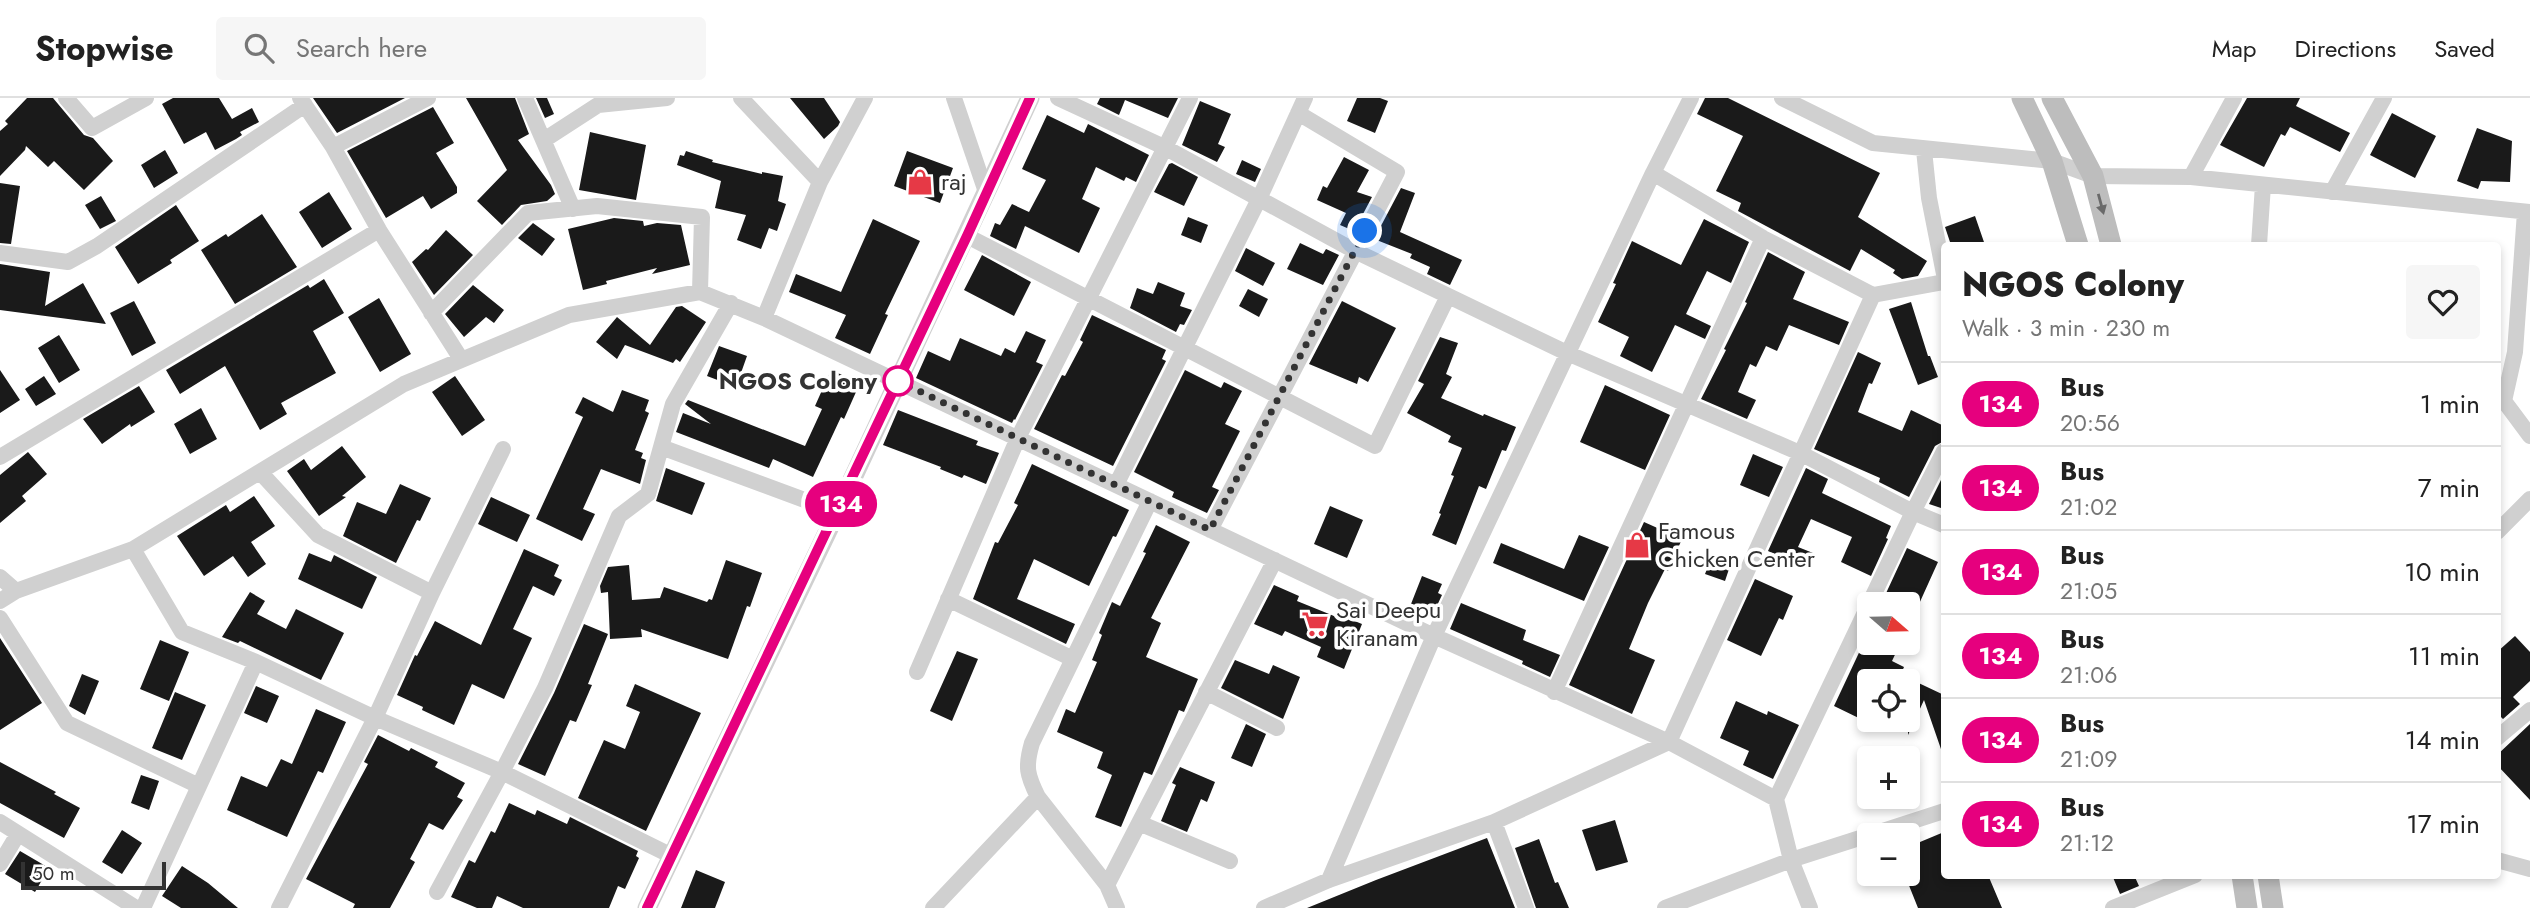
<!DOCTYPE html>
<meta charset="utf-8">
<style>
:root{--surface:#fff;--page:#f6f6f6;--text:#222;--muted:#767676;--line:#e0e0e0}
body{margin:0;font-family:Jost,sans-serif;background:var(--page);color:var(--text);height:100vh;display:flex;flex-direction:column;font-size:26px;white-space:nowrap}
*{box-sizing:border-box;margin:0}
p{font-size:23px;color:var(--muted)}
.icon{flex:none;width:38px;height:38px;fill:none;stroke:currentColor;stroke-width:2;stroke-linecap:round;stroke-linejoin:round}
.map{position:relative;flex:1;overflow:hidden}
.drawer{position:absolute;left:1941px;top:144px;width:560px;height:637px;display:flex;flex-direction:column;background:var(--surface);border-radius:7px;box-shadow:0 4px 10px #0003}
.drawer>*{flex:none}
.badge{padding:0 14px;border-radius:23px;font-size:24px;line-height:46px}
.needle{width:46px;rotate:110deg}
.controls{position:absolute;left:1857px;top:494px;display:grid;gap:14px}
.controls a{display:grid;place-items:center;width:63px;height:63px;border-radius:7px;background:var(--surface);box-shadow:0 4px 10px #0003;font-size:35px}
.scale{position:absolute;left:21px;bottom:18px;width:145px;box-sizing:border-box;padding-left:7px;border:4px solid #333;border-top:0;font-size:19px;line-height:24px;white-space:nowrap;color:#333;-webkit-text-stroke:5px #fff;paint-order:stroke}
.you{position:absolute;width:35px;height:35px;margin:-18px;border:5px solid #fff;border-radius:50%;background:#1a73e8;box-shadow:0 0 0 10px #1a73e833}
.map>.badge{position:absolute;translate:-50% -50%;box-shadow:0 0 0 4px #fff}
.round{display:grid;place-items:center;flex:none;width:74px;height:74px;border-radius:7px;background:var(--page)}
.summary{display:flex;align-items:center;justify-content:space-between;height:119px;padding:0 21px}
h1{font-size:33px;font-weight:800;line-height:52px}
ul{padding:0;list-style:none}
li{display:flex;align-items:center;gap:21px;height:84px;padding:0 21px;border-top:2px solid var(--line)}
li div{flex:1}
li b{display:block;font-size:26px}
li em{font-style:normal}
li .badge{min-width:77px;font-weight:700;text-align:center}
header{display:flex;align-items:center;gap:42px;box-sizing:border-box;height:98px;padding:0 35px;background:var(--surface);border-bottom:2px solid var(--line)}
header strong{font-size:33px}
nav{display:flex;gap:38px;margin-inline-start:auto;font-size:24px}
.search{width:490px;height:63px;background:var(--page);display:flex;align-items:center;gap:18px;box-sizing:border-box;padding:0 24px;border-radius:7px;color:var(--muted);font-size:26px}
.map>svg:first-child{display:block}
.building{fill:#1a1a1a}
.lines{fill:none;stroke-linecap:round;stroke-linejoin:round}
.minor{stroke:#d0d0d0;stroke-width:16}
.tertiary{stroke:#d0d0d0;stroke-width:19}
.secondary{stroke:#bdbdbd;stroke-width:21}
.oneway{fill:#6a6a6a}
.line-casing{stroke:#fff;stroke-width:16}
.line{stroke:#e6007e;stroke-width:10}
.walk{stroke:#333;stroke-width:7;stroke-dasharray:0 12.6}
.stop-dot{fill:#fff;stroke:#e6007e;stroke-width:3.5}
.labels{text-anchor:middle;stroke-width:7;stroke-linejoin:round;paint-order:stroke}
.poi-label{font-size:24px;fill:#333;stroke:#fff;text-anchor:start}
.stop-label{font-size:24px;font-weight:bold;fill:#333;stroke:#fff;text-anchor:end}
</style>
<header>
<strong>Stopwise</strong>
<div class="search"><svg class="icon" aria-label="search" viewBox="0 0 24 24"><circle cx="10" cy="10" r="6"/><path d="M15 15l6 6"/></svg>Search here</div>
<nav><a>Map</a><a>Directions</a><a>Saved</a></nav>
</header>
<div class="map">
<svg width="2530" height="810" viewBox="0 0 2530 810">
<rect width="100%" height="100%" fill="#fff"/>
<!-- building -->
<path class="building" d="M27,0H53L84,37L93,40L113,63L84,92L54,63L48,69L26,48L25,52L0,78V33L8,26L5,23Z
M173,0H219L232,21L252,10L259,24L240,34L242,37L236,41L215,52L206,34L184,46L162,6Z
M313,0H405L337,35Z
M466,0H515L529,36L518,42L551,87L555,96L547,103L521,107L502,127L477,103L507,72Z
M536,0H547L554,16L545,20Z
M790,0H824L840,24L838,28L824,41Z
M1100,0H1178L1168,20L1125,2L1119,17L1097,6Z
M1357,0H1380L1388,3L1375,35L1347,23Z
M1705,0H1728L1880,75L1858,119L1927,163L1918,178L1902,181L1893,175L1895,172L1861,151L1850,173L1738,113L1741,105L1716,93L1743,38L1697,16Z
M2247,0H2300L2296,8L2350,35L2340,54L2290,29L2285,38L2281,36L2264,69L2220,47Z
M1200,3L1231,16L1218,46L1225,49L1217,64L1182,47Z
M433,9L454,45L436,55L457,89V95L431,111L423,98L386,120L347,53Z
M2392,15L2436,38L2415,80L2370,57Z
M1047,17L1084,35L1088,26L1149,57L1136,84L1126,79L1124,83L1096,69L1082,101L1100,110L1079,155L1025,128L1016,151L990,138L995,125L1000,127L1012,106L1029,114L1046,82L1022,71Z
M2477,30L2512,43L2510,84L2481,83L2478,91L2457,83Z
M590,34L646,47L636,102L579,92Z
M165,52L178,75L154,90L141,67Z
M686,53L713,62L712,64L762,76V74L783,78L778,103L786,106L777,133L769,130L761,151L737,142L746,117L715,110L721,83L677,67L680,57L684,58Z
M907,53L953,70L940,105L894,88Z
M1344,59L1369,72L1357,94L1372,99L1354,133L1340,127L1346,115L1317,102L1323,88L1327,90Z
M1242,62L1261,71L1255,84L1236,76Z
M1172,65L1198,79L1184,108L1154,94L1169,66Z
M0,85L20,88L11,146L0,145Z
M1401,90L1415,95L1400,134L1462,162L1450,187L1427,176L1430,169L1410,160L1412,156L1374,141Z
M329,94L352,131L322,150L299,114Z
M101,98L116,123L100,131L85,107Z
M176,107L199,143L170,162L172,165L138,186L115,149Z
M262,116L297,169L235,206L201,152L226,136L228,139Z
M1975,118L1985,147H1951L1945,129Z
M1188,119L1208,127L1201,145L1181,137Z
M614,120L643,123L644,128L657,125L681,127L690,167L652,176L657,170L606,183L607,186L583,192L568,131Z
M873,121L920,143L885,216L888,217L870,256L835,240L846,217L789,194L796,176L841,194Z
M1704,121L1749,144L1731,185L1707,173L1686,216L1711,228L1705,241L1675,227L1652,274L1620,258L1629,239L1598,224L1616,186L1613,185L1632,143L1681,167Z
M533,125L555,141L542,158L518,140Z
M446,132L473,157L434,197L412,164L426,151L428,152Z
M1300,145L1323,156L1326,151L1339,157L1323,187L1287,171Z
M1246,150L1275,165L1263,188L1235,173Z
M1768,154L1805,174L1793,201L1849,224L1839,247L1789,227L1777,253L1766,248L1756,269L1750,266L1738,294L1756,302L1747,321L1701,301L1726,252L1724,251L1747,205L1745,204Z
M982,157L1031,184L1014,218L964,192Z
M0,166L50,174L45,208L83,185L106,226L0,212Z
M324,181L344,215L313,233L336,275L281,305L287,316L260,332L225,268L180,296L166,272L308,187L310,190Z
M1158,184L1185,195L1180,208L1192,212L1184,227L1180,226L1176,234L1130,210L1137,190L1153,196Z
M473,187L504,212L494,225L486,219L464,239L445,216Z
M1248,191L1268,201L1259,219L1239,208Z
M379,200L411,256L380,274L348,219Z
M134,203L156,245L132,258L110,215Z
M1342,203L1396,230L1368,284L1359,279L1357,286L1309,266Z
M1911,204L1928,258H1930L1938,279L1918,287L1889,211Z
M682,208L706,224L680,264L676,261L673,265L625,247L617,261L596,244L617,219L650,247L676,209Z
M1092,217L1166,252L1162,261L1166,263L1113,368L1034,331L1062,277L1065,278L1083,244L1080,242Z
M1026,233L1046,242L1036,264L1043,267L1015,322L1014,321L1012,325L916,280L928,253L950,263L960,240L1001,258L1005,250L1015,255Z
M59,237L80,272L59,285L38,250Z
M1440,239L1458,245L1446,276L1452,279L1441,300L1483,318L1484,316L1516,329L1506,353L1502,352L1486,391L1479,388L1456,447L1432,437L1441,416L1439,415L1454,378L1451,377L1462,350L1448,344L1451,338L1407,315L1424,286L1418,283Z
M719,248L747,258L736,289L707,278Z
M1858,254L1881,265L1872,286L1869,285L1858,314L1902,333L1911,312L1944,328V343L1935,348L1909,399L1879,384L1880,380L1814,351Z
M0,272L20,302L0,315Z
M831,272L860,285L844,321L841,319L813,379L773,361L769,370L676,334L683,315L711,326L685,306L688,302L805,348L822,311L815,308Z
M1185,272L1221,290L1224,284L1242,293L1225,326L1240,333L1212,389L1219,392L1207,415L1172,399L1174,394L1134,374Z
M44,278L56,296L36,308L25,291Z
M455,278L485,322L462,338L432,294Z
M1605,287L1670,317L1645,372L1580,344Z
M139,288L155,314L131,329L130,326L102,346L83,321Z
M622,292L649,302L645,313L649,315L635,352L643,355L641,360L646,362L640,386L601,371L583,411L595,416L582,443L536,421L583,319L575,315L583,299L613,314Z
M201,310L217,341L190,356L174,326Z
M898,312L978,343L976,347L999,355L986,386L964,377L962,380L940,371L941,369L883,347Z
M342,348L366,379L342,398L346,399L319,418L287,373L304,361L311,372Z
M28,354L47,376L22,398L26,403L0,425V377Z
M1753,356L1783,369L1769,399L1740,387Z
M1032,366L1129,412L1116,439L1113,438L1089,488L1034,461L1017,501L1075,526L1066,546L973,501L995,444L998,445L1018,407L1014,405Z
M666,370L705,385L692,417L656,403Z
M1806,370L1828,381L1822,395L1891,428L1886,440L1888,441L1871,478L1841,464L1852,439L1811,421L1798,449L1813,455L1807,471L1768,453Z
M1944,376V411L1929,406Z
M400,386L431,400L420,423L417,422L396,465L343,438L357,404L386,416Z
M254,398L275,428L251,444L266,466L248,479L233,458L204,478L177,438L226,407L230,414Z
M491,399L530,417L517,444L478,426Z
M1330,408L1363,422L1347,460L1314,446Z
M1644,424L1682,441L1668,473L1665,471L1648,505L1629,551L1655,562L1632,616L1569,587Z
M1156,427L1190,444L1151,520L1161,525L1146,559L1198,581L1184,614L1179,612L1152,677L1144,674L1121,729L1095,719L1112,677L1097,670L1103,654L1057,634L1066,611L1075,615L1097,564L1092,562L1102,537L1099,535L1112,504L1120,508L1146,455L1143,454Z
M1579,437L1609,449L1584,503L1493,465L1501,445L1564,471Z
M1907,450L1938,464L1919,506H1881Z
M524,451L559,467L554,478L562,482L554,498L533,488L513,531L532,540L504,601L472,586L454,627L422,612L423,609L397,597L415,557L417,558L435,523L481,547Z
M309,455L331,464L334,457L377,479L362,511L298,481Z
M1713,456L1732,462L1725,483L1705,476Z
M726,462L762,475L750,509L747,508L728,561L641,531L642,539L610,541L608,494L601,495L600,488L608,469L629,467L632,502L660,500L664,489L707,504L709,501L712,502Z
M1422,478L1442,486L1438,495L1442,497L1434,514L1411,506Z
M1755,481L1793,498L1783,522L1779,520L1761,558L1727,542Z
M1274,487L1299,498L1297,503L1334,518L1335,515L1362,526L1344,571L1317,559L1321,549L1285,533L1282,538L1254,526Z
M250,494L265,503L257,516L286,531L296,511L344,535L321,582L240,543L238,545L222,539Z
M1461,505L1526,532L1523,542L1560,557L1550,579L1522,566L1523,563L1450,531Z
M584,526L608,536L588,586L592,587L576,624L570,622L545,678L518,666L554,595Z
M2515,538L2530,554V583L2513,599L2520,606L2503,621L2497,615V554Z
M0,540L42,605L0,632Z
M160,542L189,554L169,603L140,591Z
M1864,544H1901L1892,563L1904,569L1898,583H1869V625L1834,608Z
M957,553L978,561L952,623L930,613Z
M1235,562L1269,576L1273,567L1300,579L1283,621L1221,590Z
M82,576L99,583L85,617L69,608Z
M1908,580L1944,597V653L1942,654L1924,602L1908,637Z
M635,586L701,615L646,733L578,700L604,642L625,651L640,614L626,608Z
M256,588L279,598L267,625L244,615Z
M175,594L206,607L182,662L152,650Z
M1736,603L1767,617L1768,613L1799,627L1773,681L1743,667L1749,653L1720,640Z
M316,611L346,624L323,675L318,673L287,739L227,712L241,678L267,689L281,661L292,666Z
M1246,626L1266,636L1252,669L1231,660Z
M2530,626V702L2497,667V657Z
M378,637L409,653L411,650L438,664L435,669L465,685L457,699L463,702L443,732L429,725L410,761L415,764L390,810H353L355,806L306,781L368,666L364,664Z
M0,664L56,694L54,696L80,710L64,740L0,705Z
M1180,669L1215,684L1207,704L1201,701L1187,734L1161,723L1176,687L1172,685Z
M141,677L159,683L149,712L131,705Z
M509,705L535,717L537,712L567,726L570,719L638,753L636,758L639,760L625,791L618,788L609,810H523L497,798L492,810H477L451,799L469,762L475,765L491,733L495,735Z
M1615,722L1628,764L1596,773L1582,732Z
M122,732L142,745L122,776L102,764Z
M1944,734V777H1988L2002,810H1918L1904,775H1908V749Z
M1487,740L1515,810H1307L1376,782Z
M1539,741L1555,785L1558,784L1569,810H1536L1515,750Z
M20,753L49,770L35,794L5,776Z
M182,768L208,785L238,810H181L162,798Z
M696,772L725,784L715,810H681Z
M2112,777H2134L2139,788L2120,796Z"/>
<g class="lines">
<!-- minor -->
<path class="minor" d="M66,0L92,30L146,0
M300,0L333,49L379,132L461,261
M525,0L573,111
M741,0L820,84
M954,0L986,94
M1058,0L1164,49L1355,153L1567,255L1800,355L1913,414L1944,427
M1782,0L1873,45L2052,63L2093,78L2191,79L2530,114
M544,42L598,7L667,0
M333,49L428,0
M1924,52L1929,100L1944,176
M1653,75L1763,140L1873,197
M2191,79L2234,0
M2332,94L2384,0
M2525,114L2515,254L2504,303L2530,338
M967,138L1375,348L1448,198
M2259,147L2263,87
M0,155L68,164L97,148L305,7
M431,215L528,115L597,108L702,119L700,194
M764,220L820,84L865,0
M661,349L837,414
M0,359L379,132
M261,375L318,437L432,495
M1116,387L1259,101L1305,0
M1210,432L1397,74L1298,15
M2497,434L2530,401
M133,451L182,534L256,564L375,620L502,674L672,758
M0,479L16,493
M948,501L1073,561
M0,503L16,493L133,451L404,286L569,217L700,194L764,220L1434,538L1669,644L1776,701L1791,762L1810,810
M0,520L67,625L199,688
M917,574L1018,340L1190,0
M1206,594L1277,630
M1554,594L1763,140
M2497,640L2530,612
M1776,701L1913,414L1944,353
M0,724L136,810
M1494,724L1526,810
M1139,725L1230,763
M1870,737L1944,713
M2497,762L2530,771
M0,766L18,736
M1329,782L1434,538L1653,75L1691,0
M1107,787L1038,699C1027,677 1025,669 1032,645L1150,403
M437,794L502,674L545,590L619,418L648,396L673,306L731,205
M143,810L256,564
M279,810L375,620L432,495L503,351
M933,810L1038,699
M1117,810L1107,787L1275,462
M1264,810L1329,782L1494,724L1669,644L1873,197L1944,184
M1665,810L1791,762L1869,737
M2113,810L2195,777"/>
<!-- tertiary -->
<path class="tertiary" d="M647,810L837,414L1030,0"/>
<!-- secondary -->
<path class="secondary" d="M2022,0L2052,63L2078,147
M2052,0L2093,78L2111,147
M2242,777L2247,810
M2268,777L2273,810"/>
</g>
<!-- one-way arrows -->
<defs><path id="oneway-solid" d="M-6-.8H1V-3.2L6.5 0L1 3.2V.8H-6Z" transform="scale(1.75)"/></defs>
<use class="oneway" href="#oneway-solid" transform="translate(2101 106) rotate(75)"/>
<g class="lines">
<!-- line casing -->
<g class="line-casing">
<path id="line" d="M647,810L967,138L1030,0"/>
</g>
<!-- line -->
<use href="#line" class="line"/>
<!-- walk -->
<path class="walk" d="M898,283L1210,432L1365,133"/>
</g>
<!-- icons -->
<defs>
<g id="shop-bare" transform="scale(2.1)"><path d="M-5-2.5h2.3a2.7 3.5 0 0 1 5.4 0H5L5.5 6h-11ZM-1.5-2.5h3a1.5 2.3 0 0 0-3 0Z" fill="#e63946" stroke="#fff" stroke-width="2.5" paint-order="stroke"/></g>
<g id="supermarket-bare" transform="scale(2.1)"><path d="M-6-5.5h2.5l.6 2H6L4.5 2H-2.5L-4.4-4H-6ZM-1.5 3.2a1.3 1.3 0 1 0 .1 0ZM3 3.2a1.3 1.3 0 1 0 .1 0Z" fill="#e63946" stroke="#fff" stroke-width="2.5" paint-order="stroke"/></g>
</defs>
<g fill-rule="evenodd">
<use href="#shop-bare" x="920" y="84"/>
<use href="#shop-bare" x="1637" y="447"/>
<use href="#supermarket-bare" x="1315" y="526"/>
</g>
<!-- markers -->
<circle class="stop-dot" cx="898" cy="283" r="14"/>
<g class="labels">
<!-- poi labels -->
<g class="poi-label">
<text x="941" y="92">raj</text>
<text x="1658" y="441">Famous<tspan x="1658" dy="28">Chicken Center</tspan></text>
<text x="1336" y="520">Sai Deepu<tspan x="1336" dy="28">Kiranam</tspan></text>
</g>
<!-- stop labels -->
<g class="stop-label">
<text x="877" y="291">NGOS Colony</text>
</g>
</g>
</svg>
<div class="controls">
<a><svg class="needle" viewBox="-14 -14 28 28"><path d="M0-13l5 13h-10z" fill="#e53935"/><path d="M0 13l5-13h-10z" fill="#767676"/></svg></a>
<a><svg class="icon" aria-label="locate" viewBox="0 0 24 24"><circle cx="12" cy="12" r="6"/><path d="M12 2v4M12 18v4M2 12h4M18 12h4"/></svg></a>
<a>+</a>
<a>−</a>
</div>
<div class="scale">50 m</div>
<div class="you" style="left:1365px;top:133px"></div>
<b class="badge" style="left:841px;top:406px;background:#e6007e;color:#fff">134</b>
<section class="drawer">
<div class="summary"><div><h1>NGOS Colony</h1><p>Walk · 3 min · 230 m</p></div><a class="round"><svg class="icon" aria-label="heart" viewBox="0 0 24 24"><path d="M12 20l-8-8c-3-5 5-10 8-4 3-6 11-1 8 4z"/></svg></a></div>
<ul>
<li><span class="badge" style="background:#e6007e;color:#fff">134</span><div><b>Bus</b><p>20:56</p></div><em>1 min</em></li>
<li><span class="badge" style="background:#e6007e;color:#fff">134</span><div><b>Bus</b><p>21:02</p></div><em>7 min</em></li>
<li><span class="badge" style="background:#e6007e;color:#fff">134</span><div><b>Bus</b><p>21:05</p></div><em>10 min</em></li>
<li><span class="badge" style="background:#e6007e;color:#fff">134</span><div><b>Bus</b><p>21:06</p></div><em>11 min</em></li>
<li><span class="badge" style="background:#e6007e;color:#fff">134</span><div><b>Bus</b><p>21:09</p></div><em>14 min</em></li>
<li><span class="badge" style="background:#e6007e;color:#fff">134</span><div><b>Bus</b><p>21:12</p></div><em>17 min</em></li>
</ul>
</section>
</div>
